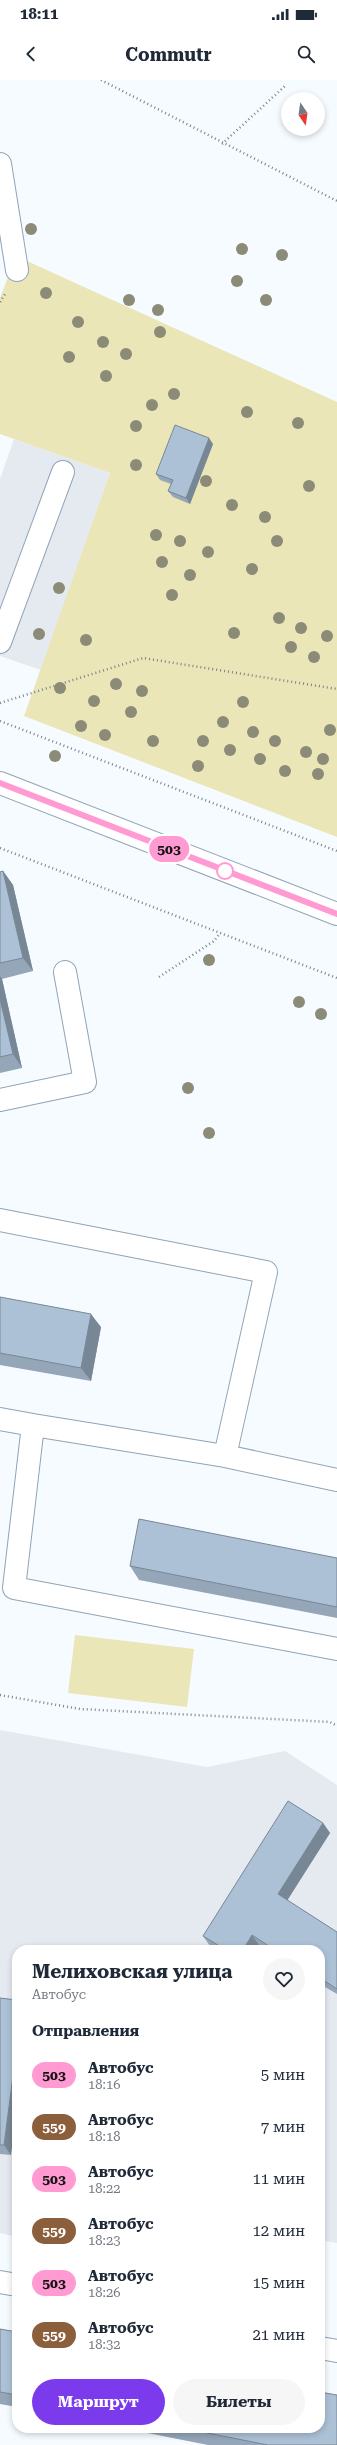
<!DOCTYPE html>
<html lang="ru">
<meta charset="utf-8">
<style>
:root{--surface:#fff;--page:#f6f6f7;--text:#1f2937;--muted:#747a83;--accent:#7c3aed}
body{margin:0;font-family:"Roboto Serif",serif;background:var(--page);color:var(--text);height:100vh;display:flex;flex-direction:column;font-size:15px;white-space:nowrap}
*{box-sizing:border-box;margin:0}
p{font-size:13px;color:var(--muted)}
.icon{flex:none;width:22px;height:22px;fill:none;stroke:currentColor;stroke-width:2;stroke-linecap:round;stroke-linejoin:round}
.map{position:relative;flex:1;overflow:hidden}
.side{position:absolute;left:12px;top:1865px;width:313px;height:488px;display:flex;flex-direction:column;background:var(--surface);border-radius:16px;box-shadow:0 2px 6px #0003}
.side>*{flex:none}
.badge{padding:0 8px;border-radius:13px;font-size:14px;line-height:26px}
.needle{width:26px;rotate:167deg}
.fabs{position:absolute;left:281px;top:12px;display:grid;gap:8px}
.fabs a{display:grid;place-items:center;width:44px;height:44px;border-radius:50%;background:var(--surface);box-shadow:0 2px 6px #0003;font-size:20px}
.map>.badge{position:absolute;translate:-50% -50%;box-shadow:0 0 0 2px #fff}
h2{padding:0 20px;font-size:15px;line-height:36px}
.round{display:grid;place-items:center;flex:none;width:42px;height:42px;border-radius:21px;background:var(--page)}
.head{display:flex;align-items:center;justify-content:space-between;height:68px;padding:0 20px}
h1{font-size:19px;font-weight:700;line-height:30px}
.cta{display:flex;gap:8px;margin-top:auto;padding:8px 20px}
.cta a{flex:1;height:46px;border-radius:24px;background:var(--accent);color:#fff;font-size:16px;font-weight:700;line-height:46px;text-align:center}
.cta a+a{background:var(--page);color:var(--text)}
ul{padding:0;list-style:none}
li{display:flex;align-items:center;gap:12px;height:52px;padding:0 20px}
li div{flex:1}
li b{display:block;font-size:15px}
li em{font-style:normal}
li .badge{min-width:44px;font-weight:700;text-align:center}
.status{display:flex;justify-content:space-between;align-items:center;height:28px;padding:0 20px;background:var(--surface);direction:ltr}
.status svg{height:11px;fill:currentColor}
header{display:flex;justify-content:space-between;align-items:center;height:52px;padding:0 20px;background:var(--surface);font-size:18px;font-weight:700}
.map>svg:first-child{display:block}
.built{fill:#e5eaf0}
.green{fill:#ebe6b8}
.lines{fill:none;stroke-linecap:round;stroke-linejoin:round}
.minor-casing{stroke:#8fa4b7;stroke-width:24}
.path{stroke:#7b8288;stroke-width:2.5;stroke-dasharray:1 3;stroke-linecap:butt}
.minor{stroke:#fff;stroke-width:22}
.tree{fill:#8b8b78}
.wall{fill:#94a6b8}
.shaded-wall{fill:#788796}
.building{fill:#acc1d6;stroke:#788796}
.line-casing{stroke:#fff;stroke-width:9}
.line{stroke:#ff9ad2;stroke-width:6}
.stop-dot{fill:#fff;stroke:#ff9ad2;stroke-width:2}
</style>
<div class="status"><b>18:11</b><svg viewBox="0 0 49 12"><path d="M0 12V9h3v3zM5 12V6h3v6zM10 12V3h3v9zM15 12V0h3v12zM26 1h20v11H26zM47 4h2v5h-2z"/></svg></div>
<header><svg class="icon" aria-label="back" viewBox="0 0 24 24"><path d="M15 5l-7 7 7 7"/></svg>Commutr<svg class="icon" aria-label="search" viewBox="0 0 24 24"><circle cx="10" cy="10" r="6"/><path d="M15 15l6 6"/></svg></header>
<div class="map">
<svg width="337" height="2365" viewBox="0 0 337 2365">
<rect width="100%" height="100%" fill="#f6fbff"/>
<!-- built -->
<path class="built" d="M14,359L110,393L41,590L0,576V399Z
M0,1650L207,1687L285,1671L337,1705V2163L320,2160V1870H17V2157L0,2153Z"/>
<!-- green -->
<path class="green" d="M16,176L337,322V757L24,636L110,393L0,354V218Z
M75,1555L194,1569L187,1627L68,1613Z"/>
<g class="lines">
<!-- minor casing -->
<g class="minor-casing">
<path id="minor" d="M0,84L17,190
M0,562L63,392
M0,703L337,834
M0,1020L85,1002L65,892
M0,1140L266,1192L225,1376
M0,1339L33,1345L14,1508L337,1569
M33,1345L225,1376L337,1400
M0,2202L17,2205
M320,2268L337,2271"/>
</g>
<!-- path -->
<path class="path" d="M101,0L337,121
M222,64L285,6
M0,222L5,214
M0,623L143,578L337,609
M0,641L337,771
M0,768L337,898
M159,897L214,861L220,853
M0,1615L80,1629L330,1642L337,1646"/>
<!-- minor -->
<use href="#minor" class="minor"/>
</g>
<!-- trees -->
<g class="tree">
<circle cx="31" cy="149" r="6"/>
<circle cx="242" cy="169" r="6"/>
<circle cx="282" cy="175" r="6"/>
<circle cx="237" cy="201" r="6"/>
<circle cx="46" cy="213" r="6"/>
<circle cx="129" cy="220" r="6"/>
<circle cx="266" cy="220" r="6"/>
<circle cx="158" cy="230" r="6"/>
<circle cx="78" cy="242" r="6"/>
<circle cx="160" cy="252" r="6"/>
<circle cx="103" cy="262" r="6"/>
<circle cx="126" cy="274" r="6"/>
<circle cx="69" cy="277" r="6"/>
<circle cx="106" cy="296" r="6"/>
<circle cx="174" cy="314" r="6"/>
<circle cx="152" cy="325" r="6"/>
<circle cx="247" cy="332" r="6"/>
<circle cx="298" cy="343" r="6"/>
<circle cx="136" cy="346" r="6"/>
<circle cx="136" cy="385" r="6"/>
<circle cx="206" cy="401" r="6"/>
<circle cx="309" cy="406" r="6"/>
<circle cx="232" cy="425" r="6"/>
<circle cx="265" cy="437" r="6"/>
<circle cx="156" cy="455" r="6"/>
<circle cx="180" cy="461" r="6"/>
<circle cx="277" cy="461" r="6"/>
<circle cx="208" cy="472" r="6"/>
<circle cx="162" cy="482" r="6"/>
<circle cx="252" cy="489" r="6"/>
<circle cx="190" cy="495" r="6"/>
<circle cx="59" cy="508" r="6"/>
<circle cx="172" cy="515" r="6"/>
<circle cx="279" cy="538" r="6"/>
<circle cx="301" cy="548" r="6"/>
<circle cx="234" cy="553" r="6"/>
<circle cx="39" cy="554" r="6"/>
<circle cx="327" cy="556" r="6"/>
<circle cx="86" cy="560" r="6"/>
<circle cx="291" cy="567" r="6"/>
<circle cx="314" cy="577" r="6"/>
<circle cx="116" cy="604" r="6"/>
<circle cx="60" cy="608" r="6"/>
<circle cx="142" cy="611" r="6"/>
<circle cx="94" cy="621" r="6"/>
<circle cx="243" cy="622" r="6"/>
<circle cx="131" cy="632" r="6"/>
<circle cx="223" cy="642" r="6"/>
<circle cx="81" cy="646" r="6"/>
<circle cx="330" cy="650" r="6"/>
<circle cx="253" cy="652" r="6"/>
<circle cx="105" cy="655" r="6"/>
<circle cx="153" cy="661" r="6"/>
<circle cx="203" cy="661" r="6"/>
<circle cx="275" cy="661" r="6"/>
<circle cx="230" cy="670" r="6"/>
<circle cx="306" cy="672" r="6"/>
<circle cx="55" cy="676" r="6"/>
<circle cx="260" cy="679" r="6"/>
<circle cx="323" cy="679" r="6"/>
<circle cx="198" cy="686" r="6"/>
<circle cx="285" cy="691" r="6"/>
<circle cx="318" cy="694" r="6"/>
<circle cx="209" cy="880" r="6"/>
<circle cx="299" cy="922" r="6"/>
<circle cx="321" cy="934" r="6"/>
<circle cx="188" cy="1008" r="6"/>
<circle cx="209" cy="1053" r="6"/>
</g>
<!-- wall -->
<path class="wall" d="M213,364L190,424L173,417L168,411L171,404L160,400L156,394Z
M3,791L13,805L33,891L2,899L22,988L0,993V792Z
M0,1217L101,1247L91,1301L0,1285Z
M337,1478V1538L139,1500L130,1486Z
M323,1743L330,1753L287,1820L337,1852V1914L320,1904V1870H266L259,1865L256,1870H217L210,1866L203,1856Z
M0,1918L11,2075L0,2074Z
M0,2249L17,2252V2327L0,2324Z
M122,2348H320L337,2365H208Z"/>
<!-- shaded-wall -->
<path class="shaded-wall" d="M209,358L213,364L190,424L186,418Z
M3,791L13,805L33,891L23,878Z
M0,896L2,899L22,988L13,974L0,919Z
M91,1234L101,1247L91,1301L81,1288Z
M323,1743L330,1753L285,1824L278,1814Z
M252,1855L259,1865L256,1870H243Z
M17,1965V2029L11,2075L4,2065Z"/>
<!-- building -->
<path class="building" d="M175,345L209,358L186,418L168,411L173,400L156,394Z
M3,791L23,878L0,883V792Z
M0,919L13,974L0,977Z
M0,1217L91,1234L81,1288L0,1273Z
M139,1439L337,1478V1527L130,1486Z
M288,1721L323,1743L278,1814L337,1852V1909L320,1898V1870H275L252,1855L243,1870H226L203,1856Z
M0,1918L17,1920V1965L4,2065H0Z
M0,2249L17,2252V2315L0,2312Z
M320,2312L337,2315V2365H268L182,2348H320Z"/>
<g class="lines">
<!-- line casing -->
<g class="line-casing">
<path id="line" d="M0,703L337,834"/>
</g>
<!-- line -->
<use href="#line" class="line"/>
</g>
<!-- markers -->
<circle class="stop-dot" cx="225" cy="791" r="8"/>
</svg>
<div class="fabs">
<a><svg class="needle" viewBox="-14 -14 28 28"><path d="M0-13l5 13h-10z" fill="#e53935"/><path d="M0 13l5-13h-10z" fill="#747a83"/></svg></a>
</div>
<b class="badge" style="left:169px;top:769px;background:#ff9ad2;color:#111">503</b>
<section class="side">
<div class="head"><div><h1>Мелиховская улица</h1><p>Автобус</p></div><a class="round"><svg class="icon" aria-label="heart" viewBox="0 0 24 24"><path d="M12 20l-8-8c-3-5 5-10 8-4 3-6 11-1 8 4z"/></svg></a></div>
<h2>Отправления</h2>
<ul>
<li><span class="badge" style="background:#ff9ad2;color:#111">503</span><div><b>Автобус</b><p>18:16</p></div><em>5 мин</em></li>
<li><span class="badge" style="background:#8b5e3c;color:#fff">559</span><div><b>Автобус</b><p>18:18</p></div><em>7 мин</em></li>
<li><span class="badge" style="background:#ff9ad2;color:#111">503</span><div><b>Автобус</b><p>18:22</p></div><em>11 мин</em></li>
<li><span class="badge" style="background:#8b5e3c;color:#fff">559</span><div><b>Автобус</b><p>18:23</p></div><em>12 мин</em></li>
<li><span class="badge" style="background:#ff9ad2;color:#111">503</span><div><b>Автобус</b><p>18:26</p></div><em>15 мин</em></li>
<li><span class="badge" style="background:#8b5e3c;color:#fff">559</span><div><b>Автобус</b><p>18:32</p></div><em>21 мин</em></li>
</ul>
<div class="cta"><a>Маршрут</a><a>Билеты</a></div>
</section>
</div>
